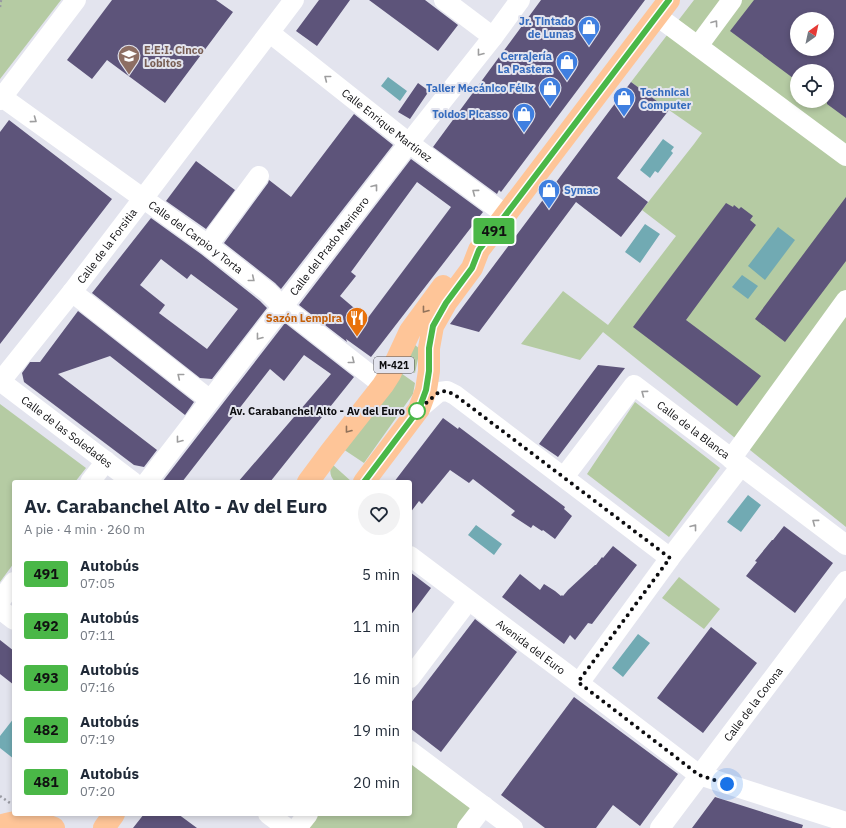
<!DOCTYPE html>
<html lang="es">
<meta charset="utf-8">
<style>
:root{--surface:#fff;--page:#f2f2f3;--text:#1f2937;--muted:#747a83}
body{margin:0;font-family:"IBM Plex Sans",sans-serif;background:var(--page);color:var(--text);height:100vh;display:flex;flex-direction:column;font-size:15px;white-space:nowrap}
*{box-sizing:border-box;margin:0}
p{font-size:13px;color:var(--muted)}
.icon{flex:none;width:22px;height:22px;fill:none;stroke:currentColor;stroke-width:2;stroke-linecap:round;stroke-linejoin:round}
.map{position:relative;flex:1;overflow:hidden}
.sheet{position:absolute;left:12px;top:480px;width:400px;height:336px;display:flex;flex-direction:column;background:var(--surface);border-radius:4px;box-shadow:0 2px 6px #0003}
.sheet>*{flex:none}
.badge{padding:0 8px;border-radius:3px;font-size:14px;line-height:26px}
.needle{width:26px;rotate:33deg}
.buttons{position:absolute;left:790px;top:12px;display:grid;gap:8px}
.buttons a{display:grid;place-items:center;width:44px;height:44px;border-radius:50%;background:var(--surface);box-shadow:0 2px 6px #0003;font-size:20px}
.you{position:absolute;width:20px;height:20px;margin:-10px;border:3px solid #fff;border-radius:50%;background:#1a73e8;box-shadow:0 0 0 6px #1a73e833}
.map>.badge{position:absolute;translate:-50% -50%;box-shadow:0 0 0 2px #fff}
.round{display:grid;place-items:center;flex:none;width:42px;height:42px;border-radius:21px;background:var(--page)}
.head{display:flex;align-items:center;justify-content:space-between;height:68px;padding:0 12px}
h1{font-size:19px;font-weight:700;line-height:30px}
ul{padding:0;list-style:none}
li{display:flex;align-items:center;gap:12px;height:52px;padding:0 12px}
li div{flex:1}
li b{display:block;font-size:15px}
li em{font-style:normal}
li .badge{min-width:44px;font-weight:700;text-align:center}
.map>svg:first-child{display:block}
.green{fill:#b5cba3;fill-rule:evenodd}
.water{fill:#71aab3}
.building{fill:#5d547a;fill-rule:evenodd}
.lines{fill:none;stroke-linecap:round;stroke-linejoin:round}
.path{stroke:#999aa2;stroke-width:2.5;stroke-dasharray:2 3;stroke-linecap:butt}
.minor{stroke:#fff;stroke-width:20}
.major{stroke:#fec598;stroke-width:22}
.oneway{stroke:#9e9e9f}
.oneway2{stroke:#91725a}
.line-casing{stroke:#fff;stroke-width:9}
.line{stroke:#4ab747;stroke-width:6}
.walk{stroke:#0c0c0f;stroke-width:4;stroke-dasharray:0 7.2}
.stop-dot{fill:#fff;stroke:#4ab747;stroke-width:2}
.labels{text-anchor:middle;stroke-width:4;stroke-linejoin:round;paint-order:stroke}
.shield{fill:#e3e4ee;stroke:#4c4d52;stroke-width:1}
.shield-label{font-size:10px;font-weight:bold;fill:#0c0c0f}
.shop-label{font-size:11px;font-weight:bold;fill:#366cbe;stroke:#e3e4ee;text-anchor:end}
.education-label{font-size:11px;font-weight:bold;fill:#785e54;stroke:#e3e4ee;text-anchor:start}
.street-label{font-size:11px;fill:#0c0c0f;stroke:#e3e4ee}
.food-label{font-size:11px;font-weight:bold;fill:#c56008;stroke:#e3e4ee;text-anchor:end}
.stop-label{font-size:11px;font-weight:bold;fill:#0c0c0f;stroke:#e3e4ee;text-anchor:end}
</style>
<div class="map">
<svg width="846" height="828" viewBox="0 0 846 828">
<rect width="100%" height="100%" fill="#e3e4ee"/>
<!-- green -->
<path class="green" d="M0,0H61L0,79Z
M694,0H846V527L603,332L580,360L521,344L563,291L608,325L676,236L642,210L694,144L702,133L669,110L631,82ZM797,19H827V49H797ZM797,71H827V101H797Z
M415,345L420,349L415,373L404,366Z
M398,371L415,383L413,394L364,463L343,449Z
M635,402L720,468L669,537L587,474Z
M0,404L86,468L75,482H14V563L0,582Z
M332,464L352,482H335C330,476 329,471 332,464Z
M679,577L720,609L704,629L662,598Z
M410,751L484,806L467,828H297L308,814H410Z"/>
<!-- water -->
<path class="water" d="M388,77L407,91L400,101L381,86Z
M663,139L674,147L671,151L673,153L658,173L655,171L650,178L640,170Z
M645,224L660,234L640,263L625,252Z
M778,227L795,240L765,280L748,266Z
M742,275L758,286L748,299L732,287Z
M748,495L761,505L741,532L727,522Z
M476,525L502,544L494,555L468,535Z
M638,634L650,643L623,677L612,668Z
M14,718V759L0,748V736Z"/>
<!-- building -->
<path class="building" d="M112,0H216L233,12L165,103L107,60L92,79L67,60Z
M319,0H350L317,46L296,31Z
M369,0H425L458,25L438,51Z
M541,0H645L501,192L499,190L497,194L433,147Z
M754,0H846V118L827,104V71H797V81L730,31ZM797,19H827V49H797Z
M631,82L669,110L617,178L648,202L642,210L621,237L576,202L479,332L450,324Z
M418,83L429,91L410,119L398,112Z
M354,114L393,145L281,289L275,283L224,243L268,183L269,180L291,197Z
M9,120L112,199L0,344V132Z
M411,159L483,212L371,357L346,339L347,342L299,305ZM417,182L451,207L367,319L340,296L356,276L351,272Z
M196,161L235,190L206,229L166,201Z
M846,197V261L785,342L755,319Z
M726,203L733,207L734,205L739,209L741,207L753,216L750,220L756,225L686,320L761,376L737,406L633,327Z
M151,218L201,254L260,301L267,308L212,379L200,378L92,293ZM161,259L187,279L191,274L238,309L207,349L159,313L165,305L140,285Z
M78,311L194,402L185,415L110,356L58,374L157,450L144,467L134,465L24,382L22,373L30,362H40Z
M285,323L354,377L270,482H238L331,374L304,355L284,381L270,369L182,482H162Z
M598,365L625,368L558,457L539,444Z
M443,418L458,429L459,427L565,507L564,509L572,516L555,539L543,530L542,531L533,525L531,528L511,515L515,511L473,479L469,483L450,470L422,504L419,501L410,513V482H394Z
M784,526L833,563L795,613L746,576L757,562L755,561L772,540H773Z
M613,546L637,565L592,624L588,623L575,640L570,635L564,644L502,597L520,574L540,590L544,584L555,591L561,596L562,595L563,596L568,590L595,565H596L602,557L603,558Z
M410,572L431,588L410,616Z
M475,619L517,652L441,752L410,728V704Z
M711,627L757,663L703,733L657,698Z
M0,640L14,651V685L0,674Z
M574,697L678,774L640,826L613,805L596,828H545L501,795Z
M715,797L803,825L802,828H692Z
M144,814H178L197,828H133Z"/>
<g class="lines">
<!-- path -->
<path class="path" d="M0,7L1,0
M0,796L10,803"/>
<!-- minor -->
<g class="minor">
<path d="M444,0L493,37"/>
<path d="M657,16L846,156"/>
<path id="s1" d="M270,33L409,143L506,215"/>
<path d="M698,46L732,0"/>
<path id="s2" d="M2,97L208,245L268,292L283,307L383,385"/>
<path d="M0,100L76,0"/>
<path d="M208,245L259,176"/>
<path d="M72,292L210,400"/>
<path id="s3" d="M0,381L133,482"/>
<path id="s4" d="M0,382L72,292L294,0"/>
<path d="M419,409L439,392L447,391L455,395L670,558"/>
<path d="M731,459L846,300"/>
<path id="s5" d="M564,477L634,385L846,545"/>
<path d="M90,482L106,461"/>
<path id="s6" d="M147,482L409,143L493,37L520,0"/>
<path id="s7" d="M410,556L563,671L699,775L846,822"/>
<path d="M0,601L14,582"/>
<path d="M0,609L14,620"/>
<path d="M410,678L468,601"/>
<path d="M579,683L670,558L741,466"/>
<path d="M410,751L513,828"/>
<path d="M268,814L287,828"/>
<path d="M297,828L308,814"/>
<path d="M467,828L484,806"/>
<path id="s8" d="M660,828L846,581"/>
</g>
<!-- major -->
<path class="major" d="M308,482L331,451L383,385L390,374L410,331L443,286
M364,482L419,409L426,390L429,371V348L433,326L446,303L472,268L479,250L669,0
M0,826C18,819 37,821 54,828
M104,828L114,814"/>
</g>
<!-- one-way arrows -->
<defs><path id="oneway-chevron" d="M-2-3.5L2.5 0L-2 3.5" fill="none" stroke-width="1.6" stroke-linecap="round" stroke-linejoin="round"/></defs>
<g class="oneway">
<use href="#oneway-chevron" transform="translate(715 23) rotate(-54)"/>
<use href="#oneway-chevron" transform="translate(480 53) rotate(128)"/>
<use href="#oneway-chevron" transform="translate(327 78) rotate(-142)"/>
<use href="#oneway-chevron" transform="translate(34 120) rotate(36)"/>
<use href="#oneway-chevron" transform="translate(375 187) rotate(-52)"/>
<use href="#oneway-chevron" transform="translate(475 192) rotate(-143)"/>
<use href="#oneway-chevron" transform="translate(252 279) rotate(39)"/>
<use href="#oneway-chevron" transform="translate(259 337) rotate(128)"/>
<use href="#oneway-chevron" transform="translate(352 361) rotate(38)"/>
<use href="#oneway-chevron" transform="translate(180 376) rotate(-141)"/>
<use href="#oneway-chevron" transform="translate(644 393) rotate(-143)"/>
<use href="#oneway-chevron" transform="translate(179 440) rotate(128)"/>
<use href="#oneway-chevron" transform="translate(815 522) rotate(-143)"/>
<use href="#oneway-chevron" transform="translate(694 527) rotate(-52)"/>
</g>
<g class="oneway2">
<use href="#oneway-chevron" transform="translate(425 310) rotate(128)"/>
<use href="#oneway-chevron" transform="translate(348 430) rotate(128)"/>
</g>
<g class="lines">
<!-- line casing -->
<g class="line-casing">
<path id="line" d="M364,482L419,409L426,390L429,371V348L433,326L446,303L472,268L479,250L669,0"/>
</g>
<!-- line -->
<use href="#line" class="line"/>
<!-- walk -->
<path class="walk" d="M417,411V412L419,409L439,392L447,391L455,395L670,558L578,682L699,775L727,784"/>
</g>
<!-- icons -->
<defs>
<g id="shop-pin" transform="scale(1.15)"><path d="M0 17L-7.5 6A9.5 9.5 0 1 1 7.5 6Z" fill="#3f7fe0" stroke="#e3e4ee"/><path d="M-5-2.5h2.3a2.7 3.5 0 0 1 5.4 0H5L5.5 6h-11ZM-1.5-2.5h3a1.5 2.3 0 0 0-3 0Z" fill="#fff"/></g>
<g id="school-pin" transform="scale(1.15)"><path d="M0 17L-7.5 6A9.5 9.5 0 1 1 7.5 6Z" fill="#8d6e63" stroke="#e3e4ee"/><path d="M0-5L7-2L0 1L-7-2ZM-4 1L0 2.5L4 1V4Q0 6-4 4Z" fill="#fff"/></g>
<g id="restaurant-pin" transform="scale(1.15)"><path d="M0 17L-7.5 6A9.5 9.5 0 1 1 7.5 6Z" fill="#e8710a" stroke="#e3e4ee"/><path d="M-5-6h1v4h1v-4h1v4h1v-4h1v5L-1.5 .5V6h-2V.5L-5-1ZM5-6V6H3V1.5H1.5Q1.5-4 5-6Z" fill="#fff"/></g>
</defs>
<g fill-rule="evenodd">
<use href="#shop-pin" x="589" y="27"/>
<use href="#school-pin" x="129" y="56"/>
<use href="#shop-pin" x="567" y="62"/>
<use href="#shop-pin" x="550" y="88"/>
<use href="#shop-pin" x="624" y="98"/>
<use href="#shop-pin" x="524" y="114"/>
<use href="#shop-pin" x="549" y="190"/>
<use href="#restaurant-pin" x="357" y="318"/>
</g>
<!-- markers -->
<circle class="stop-dot" cx="417" cy="411" r="8"/>
<g class="labels">
<!-- shield labels -->
<rect class="shield" x="374" y="357" width="40" height="16" rx="3"/>
<g class="shield-label">
<text x="394" y="369">M-421</text>
</g>
<!-- shop labels -->
<g class="shop-label">
<text x="574" y="25">Jr. Tintado<tspan x="574" dy="13">de Lunas</tspan></text>
<text x="552" y="60">Cerrajería<tspan x="552" dy="13">La Pastera</tspan></text>
<text x="534" y="92">Taller Mecánico Félix</text>
<text x="640" y="96" text-anchor="start">Technical<tspan x="640" dy="13">Computer</tspan></text>
<text x="508" y="118">Toldos Picasso</text>
<text x="564" y="194" text-anchor="start">Symac</text>
</g>
<!-- education labels -->
<g class="education-label">
<text x="144" y="54">E.E.I. Cinco<tspan x="144" dy="13">Lobitos</tspan></text>
</g>
<!-- street labels -->
<g class="street-label">
<text dy="4" stroke="none"><textPath href="#s1" startOffset="149">Calle Enrique Martínez</textPath></text>
<text dy="4" stroke="none"><textPath href="#s2" startOffset="239">Calle del Carpio y Torta</textPath></text>
<text dy="4" stroke="none"><textPath href="#s4" startOffset="173">Calle de la Forsitia</textPath></text>
<text dy="4" stroke="none"><textPath href="#s6" startOffset="298">Calle del Prado Merinero</textPath></text>
<text dy="4" stroke="none"><textPath href="#s5" startOffset="190">Calle de la Blanca</textPath></text>
<text dy="4" stroke="none"><textPath href="#s3" startOffset="84">Calle de las Soledades</textPath></text>
<text dy="4" stroke="none"><textPath href="#s7" startOffset="151">Avenida del Euro</textPath></text>
<text dy="4" stroke="none"><textPath href="#s8" startOffset="155">Calle de la Corona</textPath></text>
</g>
<!-- food labels -->
<g class="food-label">
<text x="342" y="322">Sazón Lempira</text>
</g>
<!-- stop labels -->
<g class="stop-label">
<text x="405" y="415">Av. Carabanchel Alto - Av del Euro</text>
</g>
</g>
</svg>
<div class="buttons">
<a><svg class="needle" viewBox="-14 -14 28 28"><path d="M0-13l5 13h-10z" fill="#e53935"/><path d="M0 13l5-13h-10z" fill="#747a83"/></svg></a>
<a><svg class="icon" aria-label="locate" viewBox="0 0 24 24"><circle cx="12" cy="12" r="6"/><path d="M12 2v4M12 18v4M2 12h4M18 12h4"/></svg></a>
</div>
<div class="you" style="left:727px;top:784px"></div>
<b class="badge" style="left:494px;top:231px;background:#4ab747;color:#111">491</b>
<section class="sheet">
<div class="head"><div><h1>Av. Carabanchel Alto - Av del Euro</h1><p>A pie · 4 min · 260 m</p></div><a class="round"><svg class="icon" aria-label="heart" viewBox="0 0 24 24"><path d="M12 20l-8-8c-3-5 5-10 8-4 3-6 11-1 8 4z"/></svg></a></div>
<ul>
<li><span class="badge" style="background:#4ab747;color:#111">491</span><div><b>Autobús</b><p>07:05</p></div><em>5 min</em></li>
<li><span class="badge" style="background:#4ab747;color:#111">492</span><div><b>Autobús</b><p>07:11</p></div><em>11 min</em></li>
<li><span class="badge" style="background:#4ab747;color:#111">493</span><div><b>Autobús</b><p>07:16</p></div><em>16 min</em></li>
<li><span class="badge" style="background:#4ab747;color:#111">482</span><div><b>Autobús</b><p>07:19</p></div><em>19 min</em></li>
<li><span class="badge" style="background:#4ab747;color:#111">481</span><div><b>Autobús</b><p>07:20</p></div><em>20 min</em></li>
</ul>
</section>
</div>
